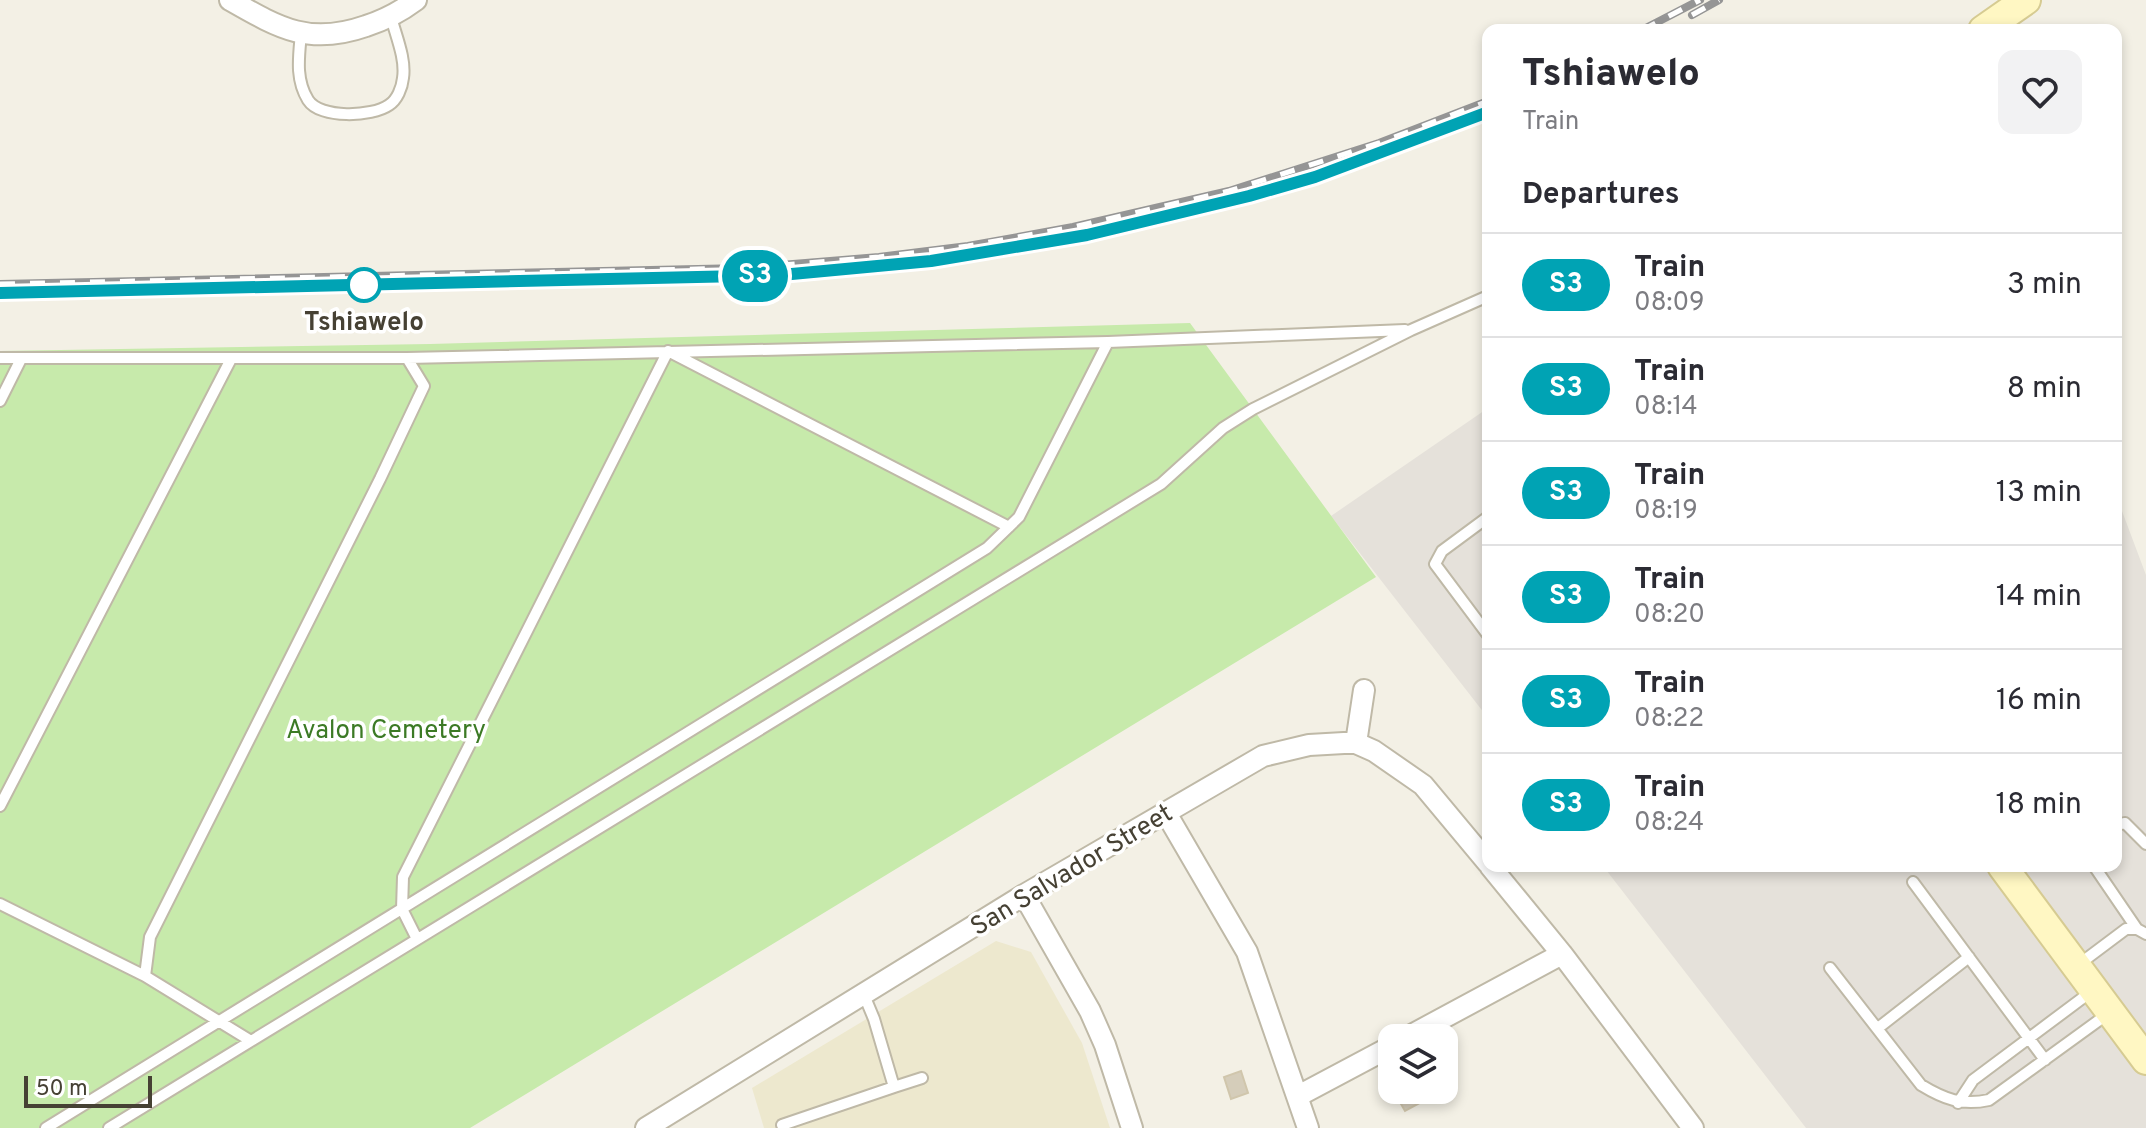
<!DOCTYPE html>
<style>
:root{--surface:#fff;--page:#f2f2f3;--text:#2b2b33;--muted:#7c7c81;--line:#e1e1e2}
body{margin:0;font-family:Overpass,sans-serif;background:var(--page);color:var(--text);height:100vh;display:flex;flex-direction:column;font-size:30px;white-space:nowrap}
*{box-sizing:border-box;margin:0}
p{font-size:26px;color:var(--muted)}
.icon{flex:none;width:44px;height:44px;fill:none;stroke:currentColor;stroke-width:2;stroke-linecap:round;stroke-linejoin:round}
.map{position:relative;flex:1;overflow:hidden}
.sheet{position:absolute;left:1482px;top:24px;width:640px;height:848px;display:flex;flex-direction:column;background:var(--surface);border-radius:16px;box-shadow:0 4px 12px #0003}
.sheet>*{flex:none}
.badge{padding:0 16px;border-radius:26px;font-size:28px;line-height:52px}
.buttons{position:absolute;left:1378px;top:1024px;display:grid;gap:16px}
.buttons a{display:grid;place-items:center;width:80px;height:80px;border-radius:16px;background:var(--surface);box-shadow:0 4px 12px #0003;font-size:40px}
.scale{position:absolute;left:24px;bottom:20px;width:128px;box-sizing:border-box;padding-left:8px;border:4px solid #464134;border-top:0;font-size:22px;line-height:28px;white-space:nowrap;color:#464134;-webkit-text-stroke:6px #fff;paint-order:stroke}
.map>.badge{position:absolute;translate:-50% -50%;box-shadow:0 0 0 4px #fff}
h2{padding:0 40px;font-size:30px;line-height:72px}
.round{display:grid;place-items:center;flex:none;width:84px;height:84px;border-radius:16px;background:var(--page)}
.headline{display:flex;align-items:center;justify-content:space-between;height:136px;padding:0 40px}
h1{font-size:38px;font-weight:800;line-height:60px}
ul{padding:0;list-style:none}
li{display:flex;align-items:center;gap:24px;height:104px;padding:0 40px;border-top:2px solid var(--line)}
li div{flex:1}
li b{display:block;font-size:30px}
li em{font-style:normal}
li .badge{min-width:88px;font-weight:700;text-align:center}
.map>svg:first-child{display:block}
.industrial{fill:#e5e1da}
.education{fill:#ede8ce}
.green{fill:#c7eaab}
.building{fill:#d5cdba;stroke:#d0c6ac;stroke-width:2}
.lines{fill:none;stroke-linecap:round;stroke-linejoin:round}
.lane-casing{stroke:#bfb9a7;stroke-width:14}
.street-casing{stroke:#bfb9a7;stroke-width:24}
.secondary-casing{stroke:#d6cb92;stroke-width:32}
.lane{stroke:#fff;stroke-width:10}
.street{stroke:#fff;stroke-width:20}
.secondary{stroke:#fff7c3;stroke-width:28}
.rail-casing{stroke:#959595;stroke-width:8}
.rail{stroke:#fff;stroke-width:5;stroke-dasharray:15;stroke-linecap:butt}
.line-casing{stroke:#fff;stroke-width:18}
.line{stroke:#00a3b4;stroke-width:12}
.stop-dot{fill:#fff;stroke:#00a3b4;stroke-width:4}
.labels{text-anchor:middle;stroke-width:7;stroke-linejoin:round;paint-order:stroke}
.stop-label{font-size:26px;font-weight:bold;fill:#464134;stroke:#fff}
.park-label{font-size:26px;fill:#3c7a25;stroke:#fff}
.street-label{font-size:26px;fill:#464134;stroke:#fff}
</style>
<div class="map">
<svg width="2146" height="1128" viewBox="0 0 2146 1128">
<rect width="100%" height="100%" fill="#f3f0e5"/>
<!-- industrial -->
<path class="industrial" d="M1488,408V718L1331,516Z
M2116,495L2146,575V1128H1806L1603,866H2116Z"/>
<!-- education -->
<path class="education" d="M996,941L1031,952L1082,1043L1110,1128H764L752,1088Z"/>
<!-- green -->
<path class="green" d="M1190,323L1376,577L470,1128H0V351L430,344Z"/>
<!-- building -->
<path class="building" d="M1241,1071L1248,1093L1231,1099L1224,1077Z
M1393,1090H1419L1425,1100L1405,1111Z"/>
<g class="lines">
<!-- lane casing -->
<g class="lane-casing">
<path id="lane" d="M301,33C299,56 295,79 308,100C320,119 372,117 389,105C397,100 402,88 403,78C406,59 396,36 391,17
M0,358H407L1108,342L1405,330
M0,401L21,359
M1488,517L1442,551L1435,564L1488,635
M0,806L231,359
M2116,825L2125,823L2146,844
M2094,866L2137,929
M1913,882L2045,1060
M0,904L145,976L251,1041
M417,939L402,909L403,877L668,351L1009,527
M2078,965L2126,929H2137L2146,934
M1830,968L1921,1085C1944,1099 1962,1106 1989,1100L2109,1013
M145,976L150,937L380,479L424,386L407,358
M1878,1028L1969,957
M894,1087L922,1078
M1958,1103L1973,1080L2092,991
M782,1125L894,1087L874,1019L864,995
M46,1128L987,548L1019,517L1108,342
M109,1128L1161,484L1223,428L1253,409L1411,330L1488,296"/>
</g>
<!-- street casing -->
<g class="street-casing">
<path id="street" d="M230,0C279,28 309,46 366,26C385,20 400,12 416,0
M1356,743L1364,690
M1166,813L1247,952L1308,1128
M1490,866L1562,954L1693,1128
M1024,895L1090,1011L1105,1045L1132,1128
M1406,1038L1562,954
M1298,1096L1392,1046
M646,1128L1024,895L1263,756L1309,745L1344,743H1356L1374,751L1423,785L1488,863"/>
</g>
<!-- secondary casing -->
<g class="secondary-casing">
<path id="secondary" d="M1983,30L2026,0
M2002,866L2146,1060"/>
</g>
<!-- lane -->
<use href="#lane" class="lane"/>
<!-- street -->
<use href="#street" class="street"/>
<!-- secondary -->
<use href="#secondary" class="secondary"/>
<!-- rail casing -->
<g class="rail-casing">
<path id="rail" d="M1692,15L1719,0
M1642,30L1700,0
M1291,184L1344,167
M0,284L745,268L879,257L968,246L1073,227L1229,191L1379,143L1488,101"/>
</g>
<!-- rail -->
<use href="#rail" class="rail"/>
</g>
<g class="lines">
<!-- line casing -->
<g class="line-casing">
<path id="line" d="M0,293L781,275L931,261L1087,235L1249,196L1315,177L1488,112"/>
</g>
<!-- line -->
<use href="#line" class="line"/>
</g>
<!-- markers -->
<circle class="stop-dot" cx="364" cy="285" r="16"/>
<g class="labels">
<!-- stop labels -->
<g class="stop-label">
<text x="364" y="330">Tshiawelo</text>
</g>
<!-- park labels -->
<g class="park-label">
<text x="386" y="738">Avalon Cemetery</text>
</g>
<!-- street labels -->
<g class="street-label">
<text transform="translate(1071 869) rotate(-31)" y="9">San Salvador Street</text>
</g>
</g>
</svg>
<div class="buttons">
<a><svg class="icon" aria-label="layers" viewBox="0 0 24 24"><path d="M12 4l9 5-9 5-9-5zM3 14l9 5 9-5"/></svg></a>
</div>
<div class="scale">50 m</div>
<b class="badge" style="left:755px;top:276px;background:#00a3b4;color:#fff">S3</b>
<section class="sheet">
<div class="headline"><div><h1>Tshiawelo</h1><p>Train</p></div><a class="round"><svg class="icon" aria-label="heart" viewBox="0 0 24 24"><path d="M12 20l-8-8c-3-5 5-10 8-4 3-6 11-1 8 4z"/></svg></a></div>
<h2>Departures</h2>
<ul>
<li><span class="badge" style="background:#00a3b4;color:#fff">S3</span><div><b>Train</b><p>08:09</p></div><em>3 min</em></li>
<li><span class="badge" style="background:#00a3b4;color:#fff">S3</span><div><b>Train</b><p>08:14</p></div><em>8 min</em></li>
<li><span class="badge" style="background:#00a3b4;color:#fff">S3</span><div><b>Train</b><p>08:19</p></div><em>13 min</em></li>
<li><span class="badge" style="background:#00a3b4;color:#fff">S3</span><div><b>Train</b><p>08:20</p></div><em>14 min</em></li>
<li><span class="badge" style="background:#00a3b4;color:#fff">S3</span><div><b>Train</b><p>08:22</p></div><em>16 min</em></li>
<li><span class="badge" style="background:#00a3b4;color:#fff">S3</span><div><b>Train</b><p>08:24</p></div><em>18 min</em></li>
</ul>
</section>
</div>
